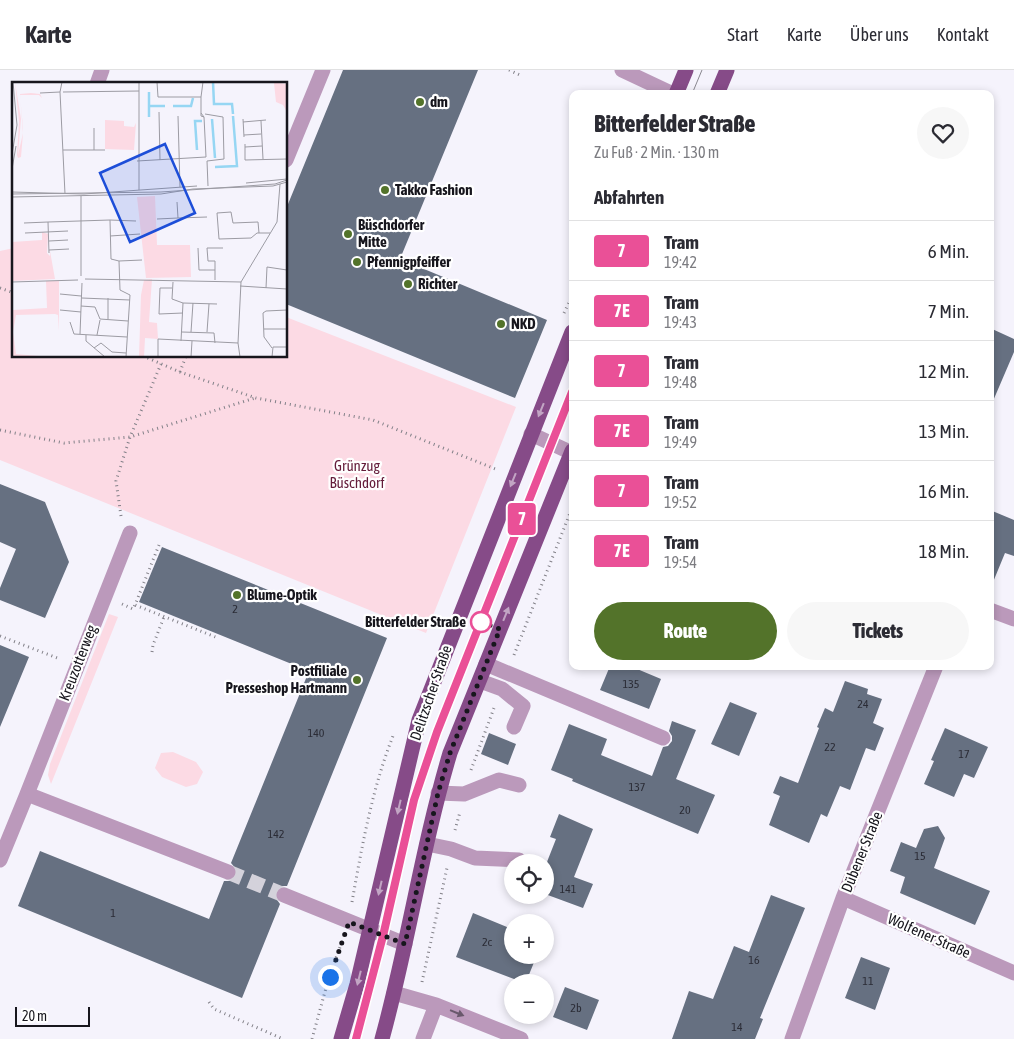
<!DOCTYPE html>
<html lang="de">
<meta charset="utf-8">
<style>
:root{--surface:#fff;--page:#f7f7f7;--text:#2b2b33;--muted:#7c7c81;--line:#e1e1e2;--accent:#53732a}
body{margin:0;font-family:"Asap Condensed",sans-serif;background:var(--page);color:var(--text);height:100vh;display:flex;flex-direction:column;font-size:19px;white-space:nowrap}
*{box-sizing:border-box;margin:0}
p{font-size:16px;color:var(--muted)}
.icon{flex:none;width:28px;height:28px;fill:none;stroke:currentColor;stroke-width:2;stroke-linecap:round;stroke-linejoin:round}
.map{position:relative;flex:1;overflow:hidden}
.details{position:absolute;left:569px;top:20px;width:425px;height:580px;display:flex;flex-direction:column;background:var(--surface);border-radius:10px;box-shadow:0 2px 8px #0003}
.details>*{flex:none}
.badge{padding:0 10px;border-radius:4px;font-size:18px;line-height:32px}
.fabs{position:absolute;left:504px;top:784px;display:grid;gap:10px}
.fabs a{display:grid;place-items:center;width:50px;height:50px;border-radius:50%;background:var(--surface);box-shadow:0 2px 8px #0003;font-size:25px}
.scale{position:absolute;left:15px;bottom:12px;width:75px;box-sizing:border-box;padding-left:5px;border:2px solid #17161d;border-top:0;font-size:14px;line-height:18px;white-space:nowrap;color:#17161d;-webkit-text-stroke:4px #fff;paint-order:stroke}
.you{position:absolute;width:25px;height:25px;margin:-12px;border:4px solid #fff;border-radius:50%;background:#1a73e8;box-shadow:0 0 0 8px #1a73e833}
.map>.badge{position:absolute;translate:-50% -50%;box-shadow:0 0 0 2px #fff}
h2{padding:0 25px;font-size:19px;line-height:45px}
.round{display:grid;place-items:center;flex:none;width:52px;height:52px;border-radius:26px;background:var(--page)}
.head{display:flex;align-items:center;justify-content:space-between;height:85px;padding:0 25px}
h1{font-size:24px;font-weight:800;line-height:38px}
.primary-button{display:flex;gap:10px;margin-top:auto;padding:10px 25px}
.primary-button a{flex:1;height:58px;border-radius:30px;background:var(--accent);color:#fff;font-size:20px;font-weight:800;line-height:58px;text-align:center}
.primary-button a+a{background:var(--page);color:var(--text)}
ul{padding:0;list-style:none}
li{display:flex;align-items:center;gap:15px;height:60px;padding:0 25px;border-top:1px solid var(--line)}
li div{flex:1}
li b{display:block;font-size:19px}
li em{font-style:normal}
li .badge{min-width:55px;font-weight:700;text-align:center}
header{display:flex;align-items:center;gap:30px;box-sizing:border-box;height:70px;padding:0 25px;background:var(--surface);border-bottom:1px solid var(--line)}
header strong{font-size:24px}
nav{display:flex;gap:28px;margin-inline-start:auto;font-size:18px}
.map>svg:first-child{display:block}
.green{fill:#fcdae4}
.building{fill:#667081}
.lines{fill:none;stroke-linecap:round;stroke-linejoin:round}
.minor-tunnel{stroke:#d4d2db;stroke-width:15;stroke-dasharray:15 8;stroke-linecap:butt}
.path{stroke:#828088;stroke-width:3;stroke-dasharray:1 4;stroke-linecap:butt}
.minor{stroke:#b9b;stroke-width:15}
.major{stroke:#864b88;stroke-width:15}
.tram{stroke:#8a8890;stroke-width:1}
.oneway{fill:#c2a5c4}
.oneway2{fill:#69586c}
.line-casing{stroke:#fff;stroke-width:11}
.line{stroke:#ea5097;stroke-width:8}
.walk{stroke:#17161d;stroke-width:5;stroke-dasharray:0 9}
.poi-dot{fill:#53732a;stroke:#fff;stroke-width:2}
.stop-dot{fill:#fff;stroke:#ea5097;stroke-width:2.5}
.labels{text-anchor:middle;stroke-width:4.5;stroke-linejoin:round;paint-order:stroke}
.number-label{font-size:12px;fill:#2b2c36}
.poi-label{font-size:15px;font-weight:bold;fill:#17161d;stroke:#fff;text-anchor:start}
.park-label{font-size:15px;fill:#641c3a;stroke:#fff}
.stop-label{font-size:15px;font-weight:bold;fill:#17161d;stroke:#fff;text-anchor:end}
.street-label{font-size:15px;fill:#17161d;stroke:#fff}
.inset-river{fill:none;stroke:#96d6f3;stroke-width:2.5}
.inset-road{fill:none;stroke:#9c9ba3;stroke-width:1}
.view{fill:#1d4ed8;fill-opacity:0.15;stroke:#1d4ed8;stroke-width:2.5}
.inset-edge{fill:none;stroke:#17161d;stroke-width:2.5}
</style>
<header>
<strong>Karte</strong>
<nav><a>Start</a><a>Karte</a><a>Über uns</a><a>Kontakt</a></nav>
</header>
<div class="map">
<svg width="1014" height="969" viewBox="0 0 1014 969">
<rect width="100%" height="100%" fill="#f5f3fc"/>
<!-- green -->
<path class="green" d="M14,178V286H286V247L516,337L426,563L0,390V181Z
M109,544L118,547L51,714L48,705L50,694Z
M173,682L196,692L203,702L197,714L186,717L162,707L155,698L161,683Z"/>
<!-- building -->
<path class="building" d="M343,0H478L400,189L547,250L515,328L286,234V139Z
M990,258L1014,269V282L990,338Z
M0,414L45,432L69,492L45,548L0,530V518L16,479L0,472Z
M990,440L1014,450V486L1005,483L991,517Z
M162,477L387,568L287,816H282L276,821L275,827L280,834L242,928L18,836L40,781L209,849L224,811H230L236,806L237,800L231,793L309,601L139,532Z
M0,575L29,587L0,657Z
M610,596H630L661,609L649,639L600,620Z
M845,611L868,619L867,624L882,629L873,653L884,658L875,681L866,678L850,720L840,716L827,747L821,744L809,773L769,755L780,726L773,723L780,706L798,713L819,658L817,657L825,638L833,642Z
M730,632L757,643L739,686L711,674Z
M672,651L696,660L676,709L715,725L698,764L572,711L573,709L551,700L569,654L607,669L601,685L652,706L663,677L668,676L672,671V666L669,661Z
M945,658L988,677L974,708L964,704L954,727L924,714L934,691L931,690Z
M489,663L516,674L508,695L481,684Z
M559,744L593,759L574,807L593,814L583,838L545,824V797L556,769L550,767Z
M938,756L945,768L934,798L990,821L975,855L900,823L905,807L890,801L901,772L916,778L924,759Z
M771,825L805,838L760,948L763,949L755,969H672L689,921L713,929L734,876L749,882Z
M473,843L512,859V885H537L526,912H522L456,887Z
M861,887L890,898L875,940L845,928Z
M565,917L599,930L587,960L553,947Z"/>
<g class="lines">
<!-- minor-tunnel -->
<path class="minor-tunnel" d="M228,802L284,825"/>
<!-- path -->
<path class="path" d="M509,0L522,6
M0,218L14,223
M564,243L572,226
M143,286L180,302L256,328L373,350L498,400
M180,302L186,286
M0,360L64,373L130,367L255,328
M121,446L116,411L130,367L161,294
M159,475L135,535L218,568
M122,534L133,539L135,535
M0,566L60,589
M152,582L153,575L164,547
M514,585L572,438
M471,700L494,638
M455,760L460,742
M352,832C362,776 372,719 393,666
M422,912L447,798
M209,932L214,939L283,969
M312,969L329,907L343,869"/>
<!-- minor -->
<path class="minor" d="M622,0L673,24
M97,14L102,0
M286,90L323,0
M531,364L572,383
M130,463L27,724L228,802
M990,540L1014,549
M486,594L663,668
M480,611L502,619L523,636L514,657
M438,723L464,724L499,710L519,715
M427,774L451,779L475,788L519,790
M0,790L27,724
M284,825L405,874
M843,828L1014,903
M394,923L436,935L521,969
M423,969L436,935
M792,969L843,828L936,596"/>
<!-- major -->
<path class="major" d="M676,24L686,0
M717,24L727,0
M341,969L357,914L419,650L572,262
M382,969C408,875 422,777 450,683L572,381"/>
<!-- tram -->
<path class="tram" d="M692,24L702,0
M356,969L383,866L414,730L437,662L572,322"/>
</g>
<!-- one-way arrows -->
<defs><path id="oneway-solid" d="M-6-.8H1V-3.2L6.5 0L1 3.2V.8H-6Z" transform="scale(1.25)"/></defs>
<g class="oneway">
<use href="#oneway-solid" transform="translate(541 340) rotate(112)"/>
<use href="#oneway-solid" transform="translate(513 410) rotate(112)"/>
<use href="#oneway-solid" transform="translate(506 544) rotate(-68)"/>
<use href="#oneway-solid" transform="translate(399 737) rotate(103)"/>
<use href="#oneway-solid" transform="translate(380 818) rotate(103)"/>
<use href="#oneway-solid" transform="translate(359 908) rotate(104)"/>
</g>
<use class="oneway2" href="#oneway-solid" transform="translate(457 943) rotate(22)"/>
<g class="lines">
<!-- line casing -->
<g class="line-casing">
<path id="line" d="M356,969L383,866L414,730L437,662L572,322"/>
</g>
<!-- line -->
<use href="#line" class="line"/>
<!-- walk -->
<path class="walk" d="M330,907L349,852L405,874L438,723L450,683L500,559L481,552"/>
</g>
<!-- markers -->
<g class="poi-dot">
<circle cx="420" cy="32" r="5"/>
<circle cx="385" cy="120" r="5"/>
<circle cx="348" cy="164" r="5"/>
<circle cx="357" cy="192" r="5"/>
<circle cx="408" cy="214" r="5"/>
<circle cx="501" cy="254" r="5"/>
<circle cx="237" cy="525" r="5"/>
<circle cx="357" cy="610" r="5"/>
</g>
<circle class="stop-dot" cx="481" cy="552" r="10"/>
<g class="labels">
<!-- number labels -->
<g class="number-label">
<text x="235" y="543">2</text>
<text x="631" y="618">135</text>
<text x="863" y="638">24</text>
<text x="316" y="667">140</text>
<text x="830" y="681">22</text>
<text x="964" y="688">17</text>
<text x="637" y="721">137</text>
<text x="685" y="744">20</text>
<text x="276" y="768">142</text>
<text x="920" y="790">15</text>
<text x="568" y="823">141</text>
<text x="113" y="847">1</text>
<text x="487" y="876">2c</text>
<text x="754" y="894">16</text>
<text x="868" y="915">11</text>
<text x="576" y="942">2b</text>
<text x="737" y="961">14</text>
</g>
<!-- poi labels -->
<g class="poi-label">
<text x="430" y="37">dm</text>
<text x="395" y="125">Takko Fashion</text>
<text x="358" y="160">Büschdorfer<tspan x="358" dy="17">Mitte</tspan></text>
<text x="367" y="197">Pfennigpfeiffer</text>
<text x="418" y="219">Richter</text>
<text x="511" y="259">NKD</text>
<text x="247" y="530">Blume-Optik</text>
<text x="347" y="606" text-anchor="end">Postfiliale<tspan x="347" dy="17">Presseshop Hartmann</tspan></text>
</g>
<!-- park labels -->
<g class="park-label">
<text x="357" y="401">Grünzug<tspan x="357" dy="17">Büschdorf</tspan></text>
</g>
<!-- stop labels -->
<g class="stop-label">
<text x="466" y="557">Bitterfelder Straße</text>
</g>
<!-- street labels -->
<g class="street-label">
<text transform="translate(78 593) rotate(-69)" y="5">Kreuzotterweg</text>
<text transform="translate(431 623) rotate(-71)" y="5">Delitzscher Straße</text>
<text transform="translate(862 782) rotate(-68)" y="5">Dübener Straße</text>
<text transform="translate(929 866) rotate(24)" y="5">Wolfener Straße</text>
</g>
</g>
<!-- overview -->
<g transform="translate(12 12)">
<rect width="275" height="275" fill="#f5f3fc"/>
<path d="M3,0L9,37L6,73L11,51L8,12L19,11L28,12L30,16L27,13H8L11,46V51L9,75L6,76L5,73L7,40ZM259,0L275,2V30L271,23L264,20L262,1ZM93,38L112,39V44L122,45L124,41L122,68L93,67ZM143,114L145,163H178L179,195L134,196L125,115ZM30,150L36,152L35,171L38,174V169L43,197L0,199V160L30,158ZM140,197L137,240L145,241L146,257L133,256L132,275H127L129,213L132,198ZM34,199H47V249L46,233L43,232L4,233L1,250L4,272L38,275H1V228L35,226Z" fill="#fcdae4"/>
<path class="inset-river" d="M201,0L202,22H220L221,32M137,24H153M161,24H179L181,16M137,35V10M200,37L203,76M185,68L183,39H190M203,85L225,84L221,34"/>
<path class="inset-road" d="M50,0L48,10L53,112M145,0L146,15H189M51,10L127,9M28,11L48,10M147,30L148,78M189,31L192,35L189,34V15L191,0M193,32L211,35L212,77L195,79L196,104M166,34L168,105M192,35L194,75M231,37L232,55M249,39L251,77M231,40L254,38M232,53L249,52M233,62V78L275,77M233,65L250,64M51,68H93M82,68V46M0,72L5,43L1,0M125,79L194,75M0,87L4,64M234,101L275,97M127,108V0M0,110L72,112L185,104M0,112L149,110L263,102L275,98M69,114V194M0,115L149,112L181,107L261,104L275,100M166,136L195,135M145,137L166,136L165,120M98,138L124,139M12,141L36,140M13,151L56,149M247,151L246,140L221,141L219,130L205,131L207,157L239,156L245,151H258M98,154L128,152M37,159L56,158M186,166L187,188H203M37,168L57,167M37,171L36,140L98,138L99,177L107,179M73,197L229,200M203,198V179H196L195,166H211M0,200L66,198M161,200L160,217L171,221L169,259M228,204L275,207M160,206H148L147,232L171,231M254,206L255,185L275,188M48,212L69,214M70,216L118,218M96,216V237M171,221L205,222M69,224L83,225L88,237L116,239M48,228L69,230M58,240L62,252L115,255M252,247H275M170,250L202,251L203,261M179,250L181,221M195,250L197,222M68,252L70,201M74,253V259L93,275M85,253L88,238M82,266L89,261L100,270L114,271M260,266L252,255L251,231L254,229L275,228M114,275L118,213L108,208L107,179L130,178M146,275V257L226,261M179,275L180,259M228,275L226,261L229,200L265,140L268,102M260,275L261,265H275"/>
<path class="view" d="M153,62L183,131L118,160L88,91Z"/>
<rect width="275" height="275" class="inset-edge"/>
</g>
</svg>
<div class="fabs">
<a><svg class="icon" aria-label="locate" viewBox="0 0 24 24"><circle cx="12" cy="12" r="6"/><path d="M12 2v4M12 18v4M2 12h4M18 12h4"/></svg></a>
<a>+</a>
<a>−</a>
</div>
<div class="scale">20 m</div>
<div class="you" style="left:330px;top:907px"></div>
<b class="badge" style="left:522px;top:449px;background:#ea5097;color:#fff">7</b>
<section class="details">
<div class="head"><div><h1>Bitterfelder Straße</h1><p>Zu Fuß · 2 Min. · 130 m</p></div><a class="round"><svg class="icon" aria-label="heart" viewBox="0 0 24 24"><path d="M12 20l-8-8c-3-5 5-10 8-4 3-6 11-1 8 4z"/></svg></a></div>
<h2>Abfahrten</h2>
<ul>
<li><span class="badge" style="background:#ea5097;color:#fff">7</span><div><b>Tram</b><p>19:42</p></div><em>6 Min.</em></li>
<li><span class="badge" style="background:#ea5097;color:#fff">7E</span><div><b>Tram</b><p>19:43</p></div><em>7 Min.</em></li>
<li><span class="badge" style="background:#ea5097;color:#fff">7</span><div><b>Tram</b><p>19:48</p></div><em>12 Min.</em></li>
<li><span class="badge" style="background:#ea5097;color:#fff">7E</span><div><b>Tram</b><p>19:49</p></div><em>13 Min.</em></li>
<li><span class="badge" style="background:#ea5097;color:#fff">7</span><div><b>Tram</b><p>19:52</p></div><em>16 Min.</em></li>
<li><span class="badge" style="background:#ea5097;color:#fff">7E</span><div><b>Tram</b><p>19:54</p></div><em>18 Min.</em></li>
</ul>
<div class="primary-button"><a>Route</a><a>Tickets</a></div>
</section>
</div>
